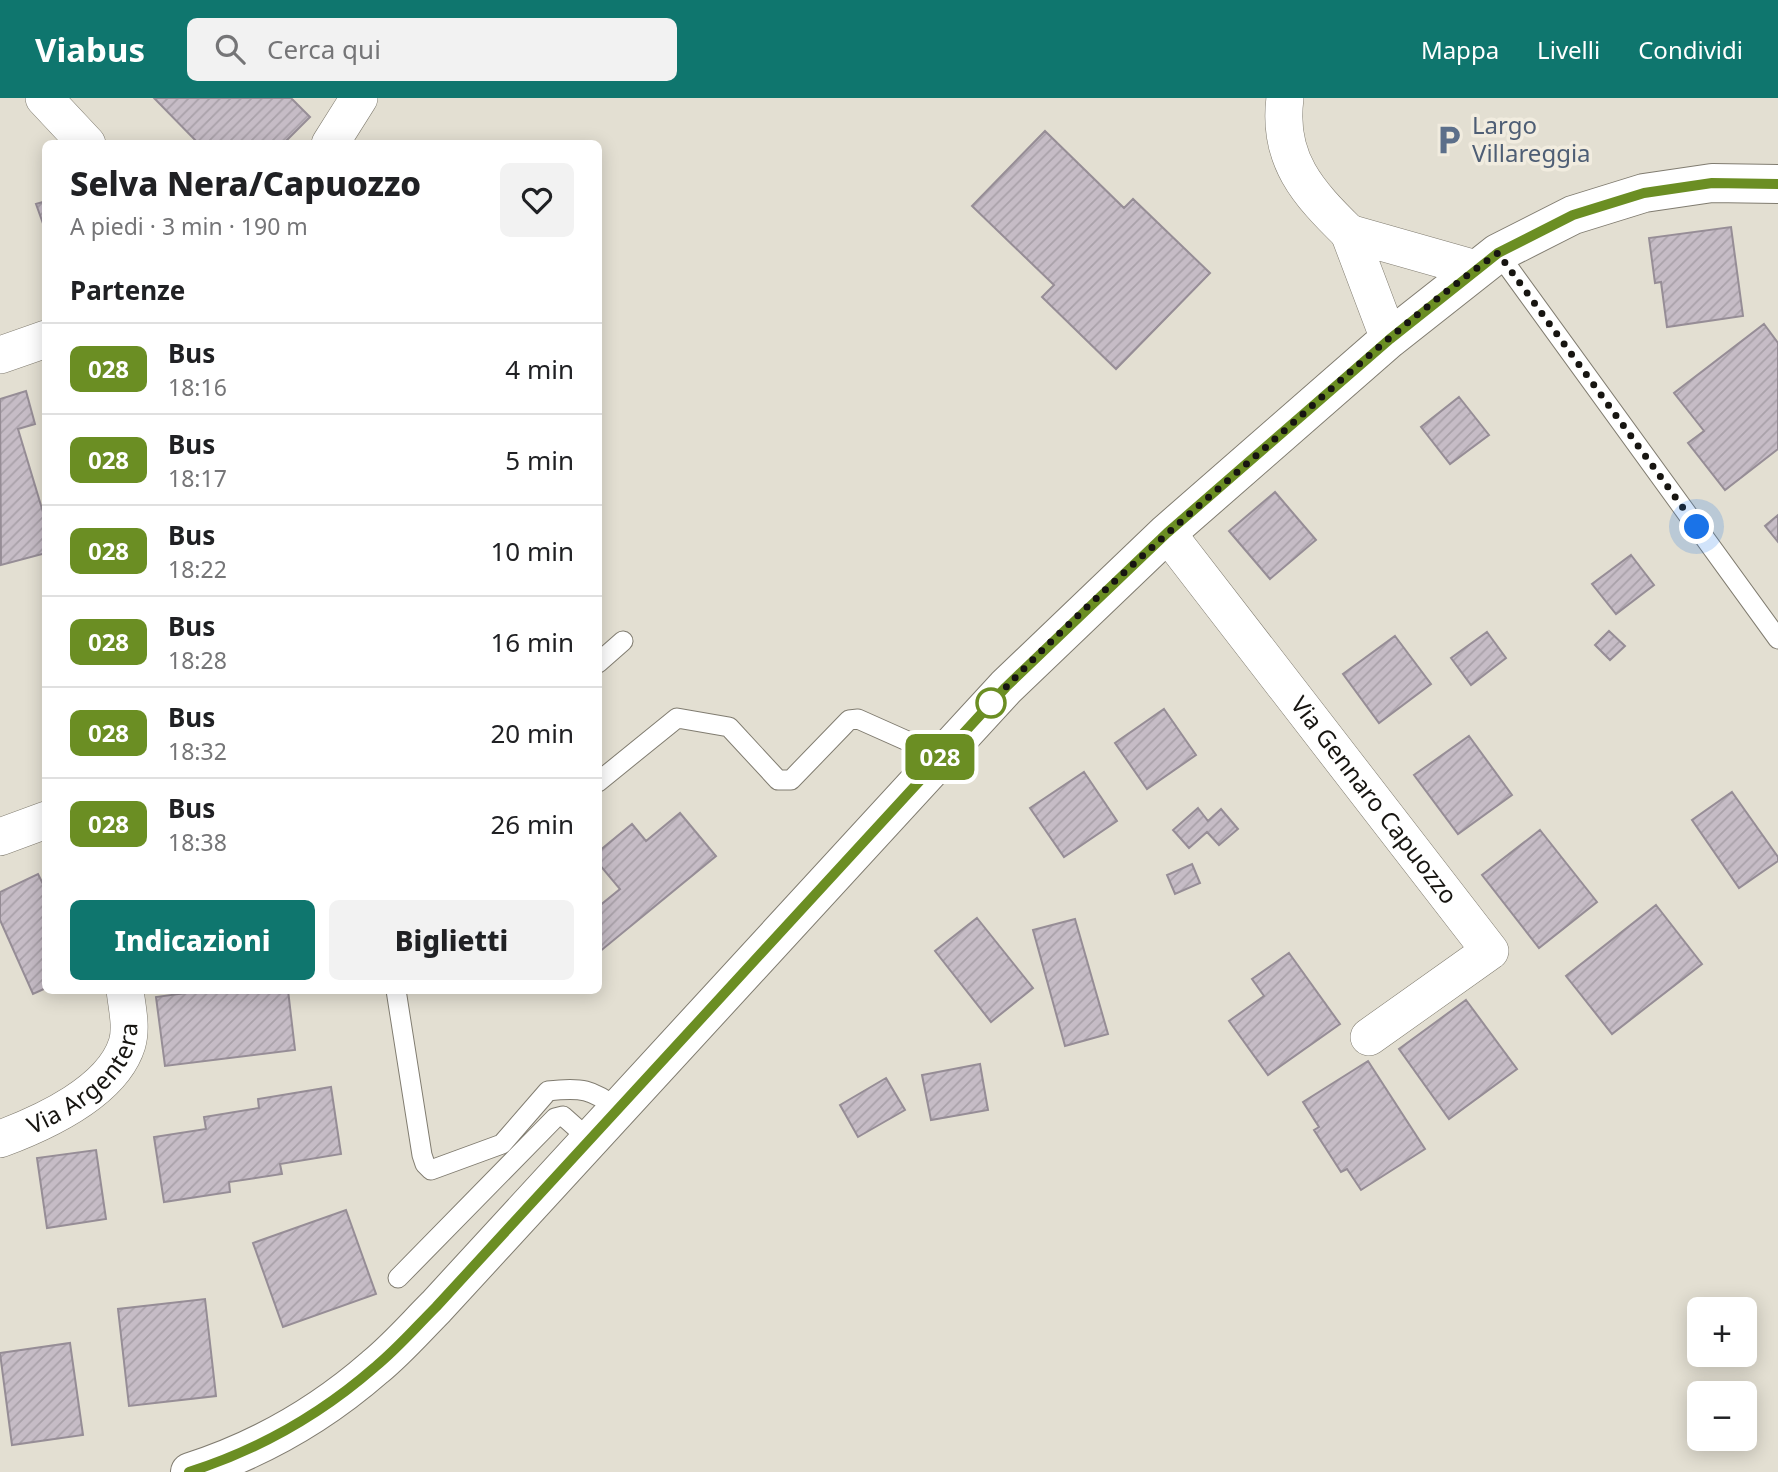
<!DOCTYPE html>
<html lang="it">
<meta charset="utf-8">
<style>
:root{--surface:#fff;--page:#f2f2f2;--text:#202124;--muted:#757577;--line:#e0e0e0;--accent:#0f766e}
body{margin:0;font-family:"Noto Sans",sans-serif;background:var(--page);color:var(--text);height:100vh;display:flex;flex-direction:column;font-size:26px;white-space:nowrap}
*{box-sizing:border-box;margin:0}
p{font-size:23px;color:var(--muted)}
.icon{flex:none;width:38px;height:38px;fill:none;stroke:currentColor;stroke-width:2;stroke-linecap:round;stroke-linejoin:round}
.map{position:relative;flex:1;overflow:hidden}
.drawer{position:absolute;left:42px;top:42px;width:560px;height:854px;display:flex;flex-direction:column;background:var(--surface);border-radius:10px;box-shadow:0 4px 18px #0003}
.drawer>*{flex:none}
.badge{padding:0 14px;border-radius:10px;font-size:24px;line-height:46px}
.buttons{position:absolute;left:1687px;top:1199px;display:grid;gap:14px}
.buttons a{display:grid;place-items:center;width:70px;height:70px;border-radius:10px;background:var(--surface);box-shadow:0 4px 18px #0003;font-size:35px}
.you{position:absolute;width:35px;height:35px;margin:-18px;border:5px solid #fff;border-radius:50%;background:#1a73e8;box-shadow:0 0 0 10px #1a73e833}
.map>.badge{position:absolute;translate:-50% -50%;box-shadow:0 0 0 4px #fff}
h2{padding:0 28px;font-size:26px;line-height:63px}
.round{display:grid;place-items:center;flex:none;width:74px;height:74px;border-radius:10px;background:var(--page)}
.headline{display:flex;align-items:center;justify-content:space-between;height:119px;padding:0 28px}
h1{font-size:33px;font-weight:800;line-height:52px}
.button{display:flex;gap:14px;margin-top:auto;padding:14px 28px}
.button a{flex:1;height:80px;border-radius:10px;background:var(--accent);color:#fff;font-size:28px;font-weight:800;line-height:80px;text-align:center}
.button a+a{background:var(--page);color:var(--text)}
ul{padding:0;list-style:none}
li{display:flex;align-items:center;gap:21px;height:91px;padding:0 28px;border-top:2px solid var(--line)}
li div{flex:1}
li b{display:block;font-size:26px}
li em{font-style:normal}
li .badge{min-width:77px;font-weight:700;text-align:center}
header{display:flex;align-items:center;gap:42px;box-sizing:border-box;height:98px;padding:0 35px;background:var(--accent);color:#fff}
header strong{font-size:33px}
nav{display:flex;gap:38px;margin-inline-start:auto;font-size:24px}
.search{width:490px;height:63px;background:var(--page);display:flex;align-items:center;gap:18px;box-sizing:border-box;padding:0 24px;border-radius:10px;color:var(--muted);font-size:26px}
.map>svg:first-child{display:block}
.building{fill:url(#building-hatch);stroke:#968d96;stroke-width:2}
.lines{fill:none;stroke-linecap:round;stroke-linejoin:round}
.service-casing{stroke:#807c70;stroke-width:21}
.minor-casing{stroke:#807c70;stroke-width:38}
.tertiary-casing{stroke:#807c70;stroke-width:40}
.service{stroke:#fff;stroke-width:19}
.minor{stroke:#fff;stroke-width:37}
.tertiary{stroke:#fff;stroke-width:38}
.line-casing{stroke:#fff;stroke-width:16}
.line{stroke:#6b8e23;stroke-width:10}
.walk{stroke:#171511;stroke-width:7;stroke-dasharray:0 12.6}
.stop-dot{fill:#fff;stroke:#6b8e23;stroke-width:3.5}
.labels{text-anchor:middle;stroke-width:7;stroke-linejoin:round;paint-order:stroke}
.service-label{font-size:24px;fill:#4e5e75;stroke:#f1ecdf;text-anchor:start}
.street-label{font-size:24px;fill:#171511;stroke:#f1ecdf}
</style>
<header>
<strong>Viabus</strong>
<div class="search"><svg class="icon" aria-label="search" viewBox="0 0 24 24"><circle cx="10" cy="10" r="6"/><path d="M15 15l6 6"/></svg>Cerca qui</div>
<nav><a>Mappa</a><a>Livelli</a><a>Condividi</a></nav>
</header>
<div class="map">
<svg width="1778" height="1374" viewBox="0 0 1778 1374">
<defs>
<pattern id="building-hatch" width="6" height="6" patternUnits="userSpaceOnUse" patternTransform="scale(1.75)"><rect width="6" height="6" fill="#c6bcc6"/><path d="M-1 1l2-2M0 6l6-6M5 7l2-2" fill="none" stroke="#a9a1a9"/></pattern>
</defs>
<rect width="100%" height="100%" fill="#e3dfd2"/>
<!-- building -->
<path class="building" d="M154,0H291L310,19L283,46H199Z
M1045,33L1124,110L1133,101L1210,175L1116,271L1042,199L1054,187L972,108Z
M46,103V134L36,106Z
M1731,129L1743,218L1667,229L1661,184L1655,185L1649,140Z
M1764,226L1778,245V351L1725,392L1688,345L1704,333L1674,295Z
M26,293L35,326L18,331L46,424V455L1,467L0,301Z
M1459,299L1489,337L1450,366L1421,329Z
M1275,394L1316,442L1270,481L1229,433Z
M1778,417V444L1765,428Z
M1631,457L1654,487L1616,516L1592,486Z
M1609,533L1625,548L1610,562L1595,547Z
M1487,534L1506,560L1471,587L1451,560Z
M1395,538L1431,586L1379,625L1343,576Z
M1164,611L1196,657L1147,691L1115,645Z
M1469,638L1512,697L1458,736L1414,677Z
M1084,674L1117,723L1064,759L1030,710Z
M1732,694L1778,759V763L1739,790L1692,722Z
M1198,710L1208,723L1221,711L1238,731L1219,747L1207,734L1189,750L1173,732Z
M680,715L716,758L598,855V809L620,791L598,765V754L632,726L646,743Z
M1540,732L1597,804L1539,850L1482,777Z
M1192,766L1200,785L1175,796L1167,777Z
M38,776L46,792V890L33,896L0,822V794Z
M1656,807L1702,866L1612,936L1566,878Z
M977,820L1033,890L991,924L935,853Z
M1075,821L1108,936L1065,948L1033,832Z
M1289,855L1340,926L1268,977L1229,923L1264,898L1252,881Z
M208,892H288L295,952L165,968L156,899Z
M1466,902L1517,971L1449,1021L1399,951Z
M1368,963L1425,1051L1361,1092L1347,1071L1341,1074L1314,1032L1319,1029L1303,1004Z
M980,966L988,1012L931,1022L922,977Z
M886,980L905,1012L858,1039L840,1007Z
M331,989L341,1056L280,1066L282,1076L229,1084L230,1094L164,1104L154,1039L206,1031L204,1019L259,1010L258,1001Z
M96,1052L106,1121L47,1130L37,1060Z
M346,1112L376,1196L283,1229L253,1145Z
M205,1201L216,1298L129,1308L118,1211Z
M70,1245L83,1337L12,1347L0,1255Z"/>
<g class="lines">
<!-- service casing -->
<g class="service-casing">
<path id="service" d="M1498,155L1778,541
M598,565L623,543
M598,684L677,620L729,629L778,682H791L849,622L858,621L941,658
M396,892L422,1057L425,1066L431,1072L502,1046L548,993C581,989 592,991 618,1011
M398,1180L555,1020L563,1018L590,1042"/>
</g>
<!-- minor casing -->
<g class="minor-casing">
<g id="minor">
<path d="M44,0L87,46"/>
<path d="M1285,0C1277,61 1308,95 1349,135"/>
<path d="M330,46L359,0"/>
<path d="M1389,241L1349,135L1476,171"/>
<path d="M0,257L46,241"/>
<path id="s1" d="M1167,435L1490,853L1369,939"/>
<path d="M0,739L46,722"/>
<path id="s2" d="M0,1041C43,1025 112,994 127,946C132,929 127,910 125,892"/>
</g>
</g>
<!-- tertiary casing -->
<g class="tertiary-casing">
<path id="tertiary" d="M190,1374C259,1352 320,1317 375,1269C397,1251 416,1229 436,1209L1006,589L1167,435L1389,241L1498,155L1573,117L1644,95L1712,85L1778,86"/>
</g>
<!-- service -->
<use href="#service" class="service"/>
<!-- minor -->
<use href="#minor" class="minor"/>
<!-- tertiary -->
<use href="#tertiary" class="tertiary"/>
</g>
<g class="lines">
<!-- line casing -->
<g class="line-casing">
<path id="line" d="M189,1374C258,1352 320,1317 375,1269C397,1251 416,1229 436,1209L1006,589L1167,435L1390,241L1498,155L1573,117L1644,95L1712,85L1778,86"/>
</g>
<!-- line -->
<use href="#line" class="line"/>
<!-- walk -->
<path class="walk" d="M991,605L990,606C1076,514 1171,432 1266,349C1341,282 1416,213 1498,155L1697,429"/>
</g>
<!-- icons -->
<defs>
<g id="parking-bare" transform="scale(2.415)"><path d="M-3.5-5.5H1a3.5 3.5 0 0 1 0 7H-1V5.5H-3.5ZM-1-3.4V-.6H.8a1.4 1.4 0 0 0 0-2.8Z" fill="#5c6f8a" stroke="#f1ecdf" stroke-width="2.5" paint-order="stroke"/></g>
</defs>
<g fill-rule="evenodd">
<use href="#parking-bare" x="1449" y="42"/>
</g>
<!-- markers -->
<circle class="stop-dot" cx="991" cy="605" r="14"/>
<g class="labels">
<!-- service labels -->
<g class="service-label">
<text x="1472" y="36">Largo<tspan x="1472" dy="28">Villareggia</tspan></text>
</g>
<!-- street labels -->
<g class="street-label">
<text dy="8" stroke="none"><textPath href="#s1" startOffset="338">Via Gennaro Capuozzo</textPath></text>
<text dy="8" stroke="none"><textPath href="#s2" startOffset="108">Via Argentera</textPath></text>
</g>
</g>
</svg>
<div class="buttons">
<a>+</a>
<a>−</a>
</div>
<div class="you" style="left:1697px;top:429px"></div>
<b class="badge" style="left:940px;top:659px;background:#6b8e23;color:#fff">028</b>
<section class="drawer">
<div class="headline"><div><h1>Selva Nera/Capuozzo</h1><p>A piedi · 3 min · 190 m</p></div><a class="round"><svg class="icon" aria-label="heart" viewBox="0 0 24 24"><path d="M12 20l-8-8c-3-5 5-10 8-4 3-6 11-1 8 4z"/></svg></a></div>
<h2>Partenze</h2>
<ul>
<li><span class="badge" style="background:#6b8e23;color:#fff">028</span><div><b>Bus</b><p>18:16</p></div><em>4 min</em></li>
<li><span class="badge" style="background:#6b8e23;color:#fff">028</span><div><b>Bus</b><p>18:17</p></div><em>5 min</em></li>
<li><span class="badge" style="background:#6b8e23;color:#fff">028</span><div><b>Bus</b><p>18:22</p></div><em>10 min</em></li>
<li><span class="badge" style="background:#6b8e23;color:#fff">028</span><div><b>Bus</b><p>18:28</p></div><em>16 min</em></li>
<li><span class="badge" style="background:#6b8e23;color:#fff">028</span><div><b>Bus</b><p>18:32</p></div><em>20 min</em></li>
<li><span class="badge" style="background:#6b8e23;color:#fff">028</span><div><b>Bus</b><p>18:38</p></div><em>26 min</em></li>
</ul>
<div class="button"><a>Indicazioni</a><a>Biglietti</a></div>
</section>
</div>
